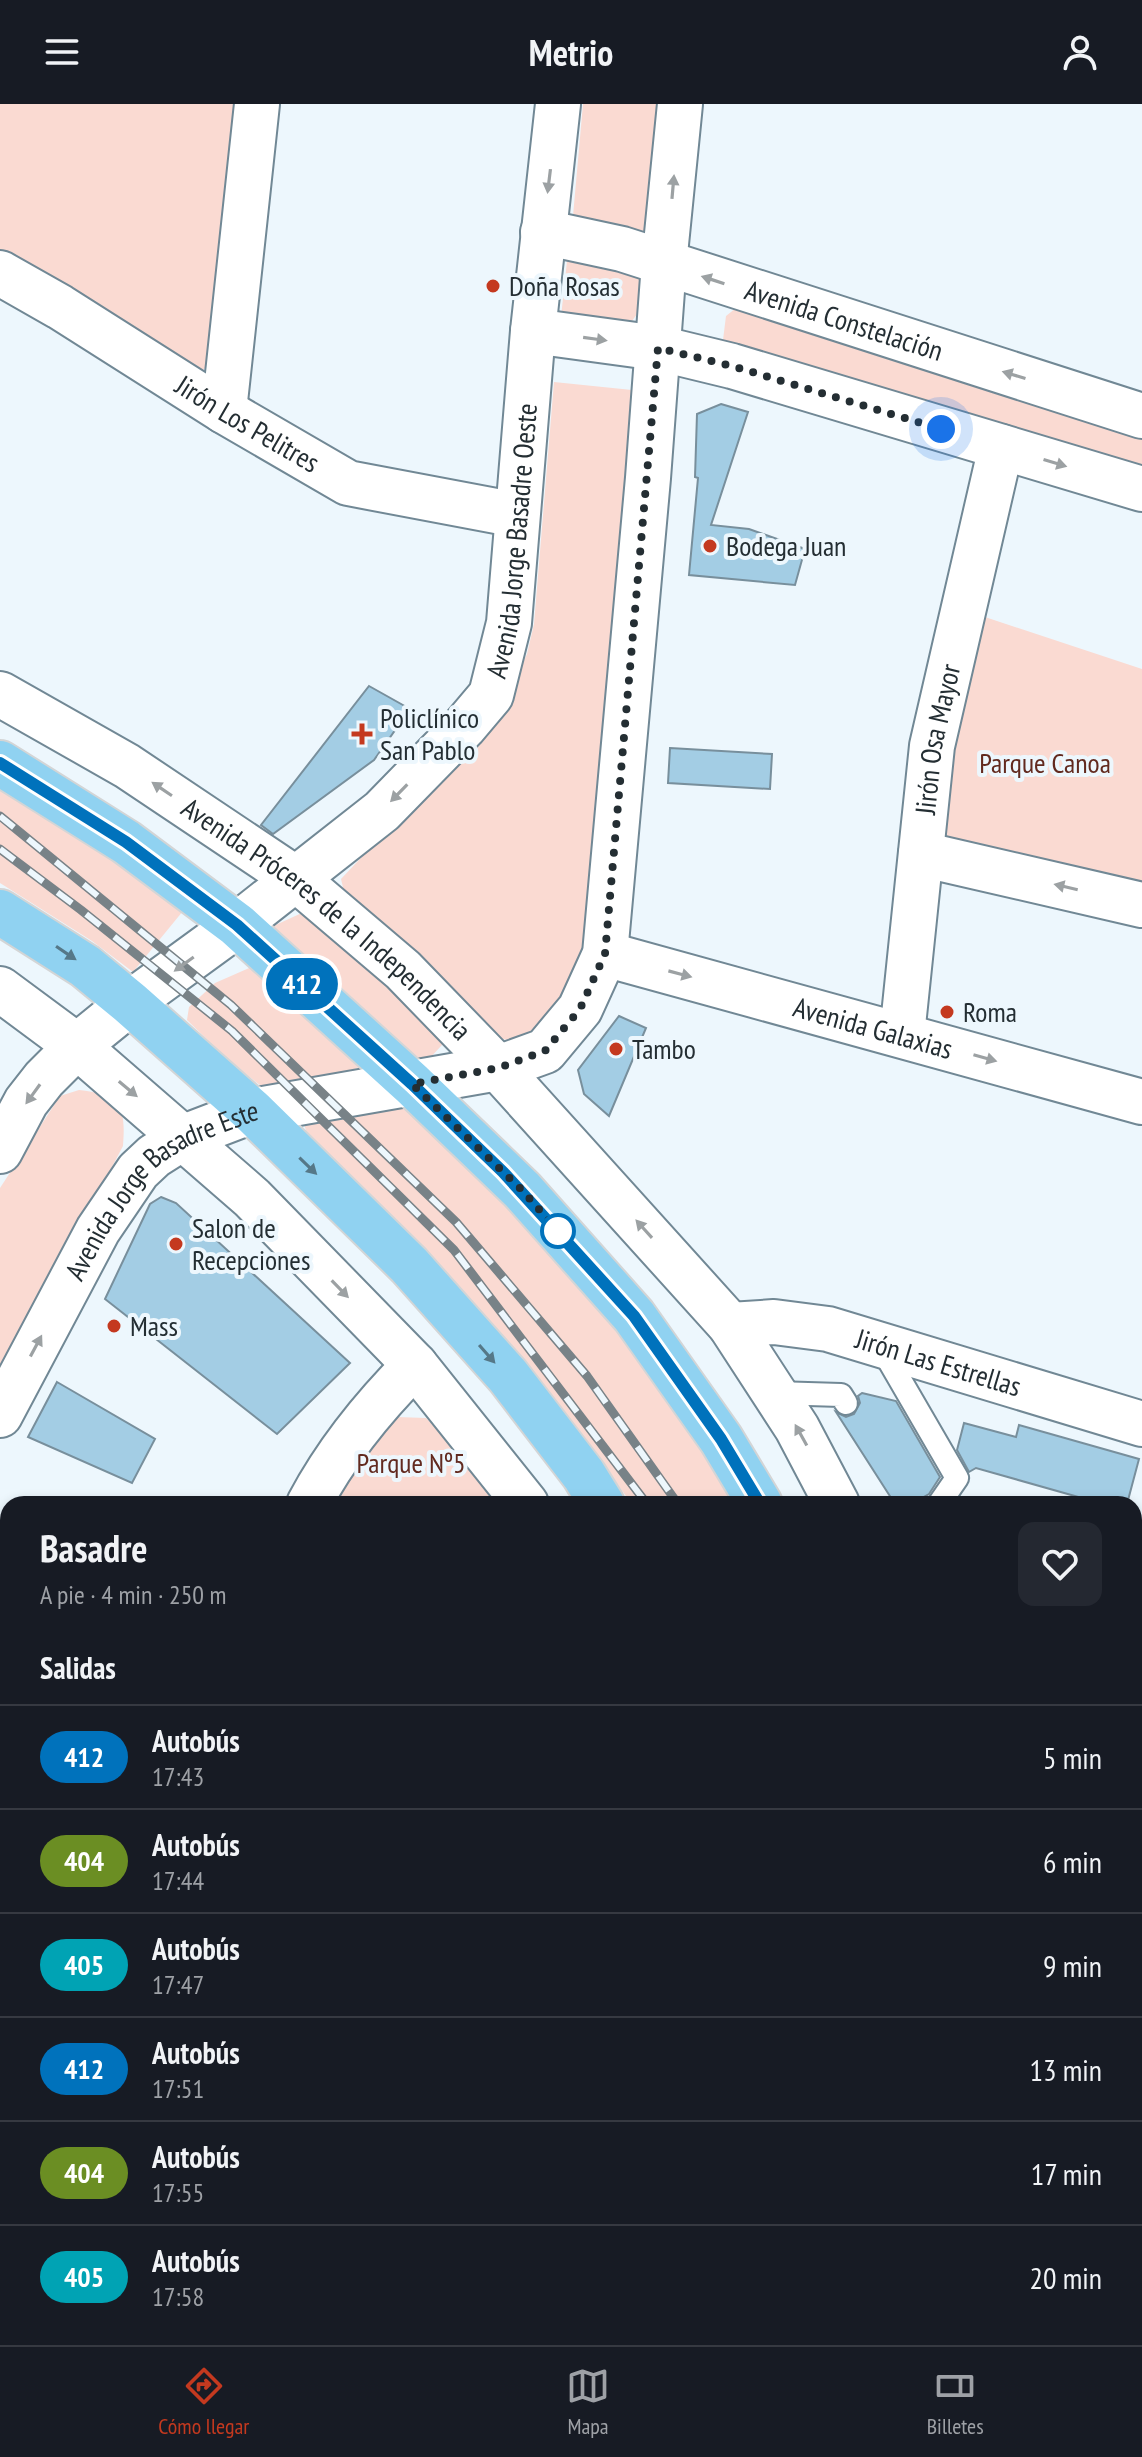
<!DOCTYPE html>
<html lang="es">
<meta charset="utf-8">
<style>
:root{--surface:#171b24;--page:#242831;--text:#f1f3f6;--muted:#9ea1a6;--line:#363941;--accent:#c4391f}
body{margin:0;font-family:"PT Sans Narrow",sans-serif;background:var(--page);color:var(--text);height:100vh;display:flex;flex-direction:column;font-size:30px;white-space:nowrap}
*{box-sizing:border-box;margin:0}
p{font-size:26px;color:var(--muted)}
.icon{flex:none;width:44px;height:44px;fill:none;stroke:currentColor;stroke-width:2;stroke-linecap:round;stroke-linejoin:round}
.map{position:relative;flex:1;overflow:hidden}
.details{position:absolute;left:0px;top:1392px;width:1142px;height:850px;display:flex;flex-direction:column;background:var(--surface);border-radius:24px 24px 0 0;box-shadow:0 4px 12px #0003}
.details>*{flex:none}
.badge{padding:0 16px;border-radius:26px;font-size:28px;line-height:52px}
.you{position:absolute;width:40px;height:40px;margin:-20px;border:6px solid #fff;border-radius:50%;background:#1a73e8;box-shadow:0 0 0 12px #1a73e833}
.map>.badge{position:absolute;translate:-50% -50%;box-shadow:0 0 0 4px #fff}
h2{padding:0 40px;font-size:30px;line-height:72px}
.round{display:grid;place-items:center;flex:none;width:84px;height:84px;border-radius:16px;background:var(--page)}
.summary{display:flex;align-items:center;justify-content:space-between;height:136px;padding:0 40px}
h1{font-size:38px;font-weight:600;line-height:60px}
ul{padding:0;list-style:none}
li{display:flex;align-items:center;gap:24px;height:104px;padding:0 40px;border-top:2px solid var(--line)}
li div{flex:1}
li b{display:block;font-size:30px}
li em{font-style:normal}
li .badge{min-width:88px;font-weight:700;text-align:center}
header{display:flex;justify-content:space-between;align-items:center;height:104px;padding:0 40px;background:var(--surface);font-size:36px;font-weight:600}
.tabs{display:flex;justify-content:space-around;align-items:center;height:112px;border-top:2px solid var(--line);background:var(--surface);font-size:22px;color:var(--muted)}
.tabs a{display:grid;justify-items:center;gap:4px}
.tabs .on{color:var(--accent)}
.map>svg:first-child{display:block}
.green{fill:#fadad2}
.building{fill:#a3cde4;stroke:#788f9c;stroke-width:2}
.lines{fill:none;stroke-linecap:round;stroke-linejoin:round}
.lane-casing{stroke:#718895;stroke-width:26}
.street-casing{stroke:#718895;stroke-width:48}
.secondary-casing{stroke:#718895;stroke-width:48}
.primary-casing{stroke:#d3d5d6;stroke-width:48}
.lane{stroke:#fff;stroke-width:22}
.street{stroke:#fff;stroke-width:44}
.secondary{stroke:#fff;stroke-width:44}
.primary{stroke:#90d2f1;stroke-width:44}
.rail-casing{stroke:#788287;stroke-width:9}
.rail{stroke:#edf7fd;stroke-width:6;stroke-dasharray:18;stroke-linecap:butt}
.oneway{fill:#9ca1a3}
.oneway2{fill:#557888}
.line-casing{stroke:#fff;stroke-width:18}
.line{stroke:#0072bc;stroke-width:12}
.walk{stroke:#242e33;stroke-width:8;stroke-dasharray:0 14.4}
.poi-dot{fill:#c4391f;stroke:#edf7fd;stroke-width:3}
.stop-dot{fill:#fff;stroke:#0072bc;stroke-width:4}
.labels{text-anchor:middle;stroke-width:8;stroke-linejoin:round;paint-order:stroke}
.poi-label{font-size:28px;fill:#242e33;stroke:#edf7fd;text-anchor:start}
.street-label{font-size:28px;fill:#242e33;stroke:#edf7fd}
.park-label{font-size:28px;fill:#622a1f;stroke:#edf7fd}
</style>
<header><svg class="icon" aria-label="menu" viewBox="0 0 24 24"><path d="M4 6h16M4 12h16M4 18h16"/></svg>Metrio<svg class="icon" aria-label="person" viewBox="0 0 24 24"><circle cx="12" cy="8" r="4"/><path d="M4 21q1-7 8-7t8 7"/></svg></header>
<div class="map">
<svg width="1142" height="2241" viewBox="0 0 1142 2241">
<rect width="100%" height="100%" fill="#edf7fd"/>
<!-- green -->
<path class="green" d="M0,0H245L222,251L196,271L0,163Z
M583,0H665L653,129L633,135L572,123Z
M585,151L629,158L642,176L643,202L632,217L616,222L561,213L567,157Z
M741,200L1142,327V374L733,251L723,236L726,212Z
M554,278L632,286L622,535L600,821L551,918L517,938L498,934L349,809L341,775L475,633L510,586L527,550L534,520Z
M979,511L1142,565V782L939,740L951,614Z
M0,681L55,711L183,807L133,868L92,837L0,779Z
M304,808L441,930L442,941L429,955L413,954L337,879L269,824Z
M256,861L363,963L265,985L228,956L187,916L189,903L215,879Z
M79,986C121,991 126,1002 123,1042L27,1225L0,1282V1084L60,992Z
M403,1003L418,1005C534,1129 652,1252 738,1400H632L539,1276L307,1030L304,1020Z
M397,1313L426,1314L460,1348L492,1390L490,1400H335L380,1330Z
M1134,2198L1142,2215V2241H1045L1042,2234H1134Z"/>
<!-- building -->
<path class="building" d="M721,300L748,308L711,421L749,425L805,445L795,481L689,471L698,374L695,373L697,310Z
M369,582L410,605L374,656L273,730L261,721Z
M670,644L772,650L770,685L668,679Z
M619,912L646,924L609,1012L584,990L578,966Z
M161,1093L176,1099L350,1259L277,1330L105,1195L150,1100Z
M57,1278L155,1335L132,1379L28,1333Z
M862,1289L896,1297L940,1373L929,1390L911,1400H895L836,1308L846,1313L854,1310L860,1299L858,1292Z
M964,1319L1016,1333L1019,1321L1139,1355L1127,1400H1103L976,1364L969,1368L957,1346Z"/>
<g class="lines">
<!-- lane casing -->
<g class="lane-casing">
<path id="lane" d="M881,1243L957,1374L939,1400
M775,1289L841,1291L846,1299"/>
</g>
<!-- street casing -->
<g class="street-casing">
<g id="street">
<path id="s1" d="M0,169L60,203L224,307L348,379L517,411"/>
<path d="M224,307L257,0"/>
<path d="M921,750L1142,801"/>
<path id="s2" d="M605,850L1142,998"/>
<path id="s3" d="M902,931L932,642L1001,343"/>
<path id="s4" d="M730,1221L774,1218L828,1225L1142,1320"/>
<path d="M309,1400C337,1347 373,1303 415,1261"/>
<path d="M1134,1528L1142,1499"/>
<path d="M1134,1665L1142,1667"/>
<path d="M0,2129L8,2128"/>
<path d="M557,2241L571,2234"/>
</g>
</g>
<!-- secondary casing -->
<g class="secondary-casing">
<g id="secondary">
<path id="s5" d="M543,128L622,145L1142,312"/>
<path d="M533,227L658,244L732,262L1142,385"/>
<path id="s6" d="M0,590L127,662L296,775L403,866L498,964L730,1221L797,1324L837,1400"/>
<path d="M0,885L77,942L252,1094L415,1261L526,1400"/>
<path id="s7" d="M0,1047L26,998L44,975L77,942L130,899L237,821L382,707L464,623L491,591L509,519L533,227L558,0"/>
<path id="s8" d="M0,1311L98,1126L138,1067L154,1052L184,1033L252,1007L498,964L545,947L580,905L605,850L648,374L664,160L680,0"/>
<path d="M1134,2007L1142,2024"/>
<path d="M949,2234L952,2241"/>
</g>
</g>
<!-- primary casing -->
<g class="primary-casing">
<path id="primary" d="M0,659L126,738L237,821L412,980L522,1086L634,1212L721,1335L760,1400
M0,808L85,862L130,899L252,1007L409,1161L508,1272L584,1371L602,1400
M1134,2143L1142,2160
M1012,2234L1016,2241"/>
</g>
<!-- lane -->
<use href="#lane" class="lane"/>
<!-- street -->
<use href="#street" class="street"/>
<!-- secondary -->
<use href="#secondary" class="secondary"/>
<!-- primary -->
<use href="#primary" class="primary"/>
<!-- rail casing -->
<g class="rail-casing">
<path id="rail" d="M0,712L231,901L456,1118L587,1272L678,1400
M0,745L81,806L232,927L454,1146L647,1400
M1134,2220L1142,2235
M1097,2234L1100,2241"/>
</g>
<!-- rail -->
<use href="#rail" class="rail"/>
</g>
<!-- one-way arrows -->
<defs><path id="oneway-solid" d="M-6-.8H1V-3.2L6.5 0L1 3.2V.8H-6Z" transform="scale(2)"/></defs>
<g class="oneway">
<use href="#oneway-solid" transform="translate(549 77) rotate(97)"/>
<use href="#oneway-solid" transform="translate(673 83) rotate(-85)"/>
<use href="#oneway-solid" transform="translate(713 176) rotate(-162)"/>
<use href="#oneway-solid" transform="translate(595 235) rotate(8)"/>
<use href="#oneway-solid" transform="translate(1014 271) rotate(-163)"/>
<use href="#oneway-solid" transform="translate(1055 359) rotate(17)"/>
<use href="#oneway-solid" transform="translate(162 685) rotate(-146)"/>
<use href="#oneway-solid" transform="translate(399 689) rotate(134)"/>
<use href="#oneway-solid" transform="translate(1066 783) rotate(-167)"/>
<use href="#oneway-solid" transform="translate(184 860) rotate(144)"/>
<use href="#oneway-solid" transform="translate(680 870) rotate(15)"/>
<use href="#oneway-solid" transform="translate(985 954) rotate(16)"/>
<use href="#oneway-solid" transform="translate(128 985) rotate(40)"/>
<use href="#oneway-solid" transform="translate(33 990) rotate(126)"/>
<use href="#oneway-solid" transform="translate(644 1125) rotate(-132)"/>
<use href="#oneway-solid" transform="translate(340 1185) rotate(46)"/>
<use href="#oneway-solid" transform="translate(36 1242) rotate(-62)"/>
<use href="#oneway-solid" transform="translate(801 1331) rotate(-119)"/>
</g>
<g class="oneway2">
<use href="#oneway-solid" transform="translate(66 849) rotate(34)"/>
<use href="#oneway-solid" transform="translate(308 1062) rotate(44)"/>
<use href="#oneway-solid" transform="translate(487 1250) rotate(49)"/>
</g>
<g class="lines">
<!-- line casing -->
<g class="line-casing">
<path id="line" d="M0,659L126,738L237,821L412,980L503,1068L634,1212L721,1335L760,1400"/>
</g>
<!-- line -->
<use href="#line" class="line"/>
<!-- walk -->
<path class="walk" d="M558,1127L522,1086L412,980L498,964L545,947L580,905L605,850L658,244L732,262L941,325"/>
</g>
<!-- markers -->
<g class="poi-dot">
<circle cx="493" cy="182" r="8"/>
<circle cx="710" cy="442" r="8"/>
<path d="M358 618h8v8h8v8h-8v8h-8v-8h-8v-8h8z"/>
<circle cx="947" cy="908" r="8"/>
<circle cx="616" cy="945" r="8"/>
<circle cx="176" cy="1140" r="8"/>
<circle cx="114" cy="1222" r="8"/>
</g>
<circle class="stop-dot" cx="558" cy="1127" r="16"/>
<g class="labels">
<!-- poi labels -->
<g class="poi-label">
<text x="509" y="192">Doña Rosas</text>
<text x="726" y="452">Bodega Juan</text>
<text x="380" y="624">Policlínico<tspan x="380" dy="32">San Pablo</tspan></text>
<text x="963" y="918">Roma</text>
<text x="632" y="955">Tambo</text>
<text x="192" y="1134">Salon de<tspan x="192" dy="32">Recepciones</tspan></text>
<text x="130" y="1232">Mass</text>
</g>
<!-- street labels -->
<g class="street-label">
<text dy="10" stroke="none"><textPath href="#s5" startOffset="314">Avenida Constelación</textPath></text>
<text dy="10" stroke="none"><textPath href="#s1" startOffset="290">Jirón Los Pelitres</textPath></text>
<text dy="10" stroke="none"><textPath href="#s7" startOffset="832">Avenida Jorge Basadre Oeste</textPath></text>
<text dy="10" stroke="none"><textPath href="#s3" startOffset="298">Jirón Osa Mayor</textPath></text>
<text dy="10" stroke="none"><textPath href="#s6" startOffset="398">Avenida Próceres de la Independencia</textPath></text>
<text dy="10" stroke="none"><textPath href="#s2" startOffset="278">Avenida Galaxias</textPath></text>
<text dy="10" stroke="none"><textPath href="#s8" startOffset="286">Avenida Jorge Basadre Este</textPath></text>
<text dy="10" stroke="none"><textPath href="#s4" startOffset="214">Jirón Las Estrellas</textPath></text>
</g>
<!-- park labels -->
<g class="park-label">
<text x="1045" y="669">Parque Canoa</text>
<text x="411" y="1369">Parque Nº5</text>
</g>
</g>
</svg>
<div class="you" style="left:941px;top:325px"></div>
<b class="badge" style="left:302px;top:880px;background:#0072bc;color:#fff">412</b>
<section class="details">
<div class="summary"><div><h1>Basadre</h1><p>A pie · 4 min · 250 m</p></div><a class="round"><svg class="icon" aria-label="heart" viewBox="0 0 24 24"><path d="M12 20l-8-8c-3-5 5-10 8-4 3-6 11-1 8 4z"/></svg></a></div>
<h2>Salidas</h2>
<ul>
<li><span class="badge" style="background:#0072bc;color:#fff">412</span><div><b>Autobús</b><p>17:43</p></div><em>5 min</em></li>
<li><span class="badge" style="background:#6b8e23;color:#fff">404</span><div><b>Autobús</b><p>17:44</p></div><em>6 min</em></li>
<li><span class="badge" style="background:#00a3b4;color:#fff">405</span><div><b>Autobús</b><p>17:47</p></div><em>9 min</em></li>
<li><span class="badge" style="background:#0072bc;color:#fff">412</span><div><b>Autobús</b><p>17:51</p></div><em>13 min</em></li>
<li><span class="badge" style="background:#6b8e23;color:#fff">404</span><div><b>Autobús</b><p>17:55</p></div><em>17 min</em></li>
<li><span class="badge" style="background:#00a3b4;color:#fff">405</span><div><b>Autobús</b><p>17:58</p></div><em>20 min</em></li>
</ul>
</section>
</div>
<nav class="tabs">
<a class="on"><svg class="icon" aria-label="directions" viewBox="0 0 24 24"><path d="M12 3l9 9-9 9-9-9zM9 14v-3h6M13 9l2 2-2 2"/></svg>Cómo llegar</a>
<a><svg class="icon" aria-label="map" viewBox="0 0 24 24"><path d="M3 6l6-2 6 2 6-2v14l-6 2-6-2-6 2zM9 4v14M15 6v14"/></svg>Mapa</a>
<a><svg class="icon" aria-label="tickets" viewBox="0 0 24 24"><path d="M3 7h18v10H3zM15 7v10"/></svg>Billetes</a>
</nav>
